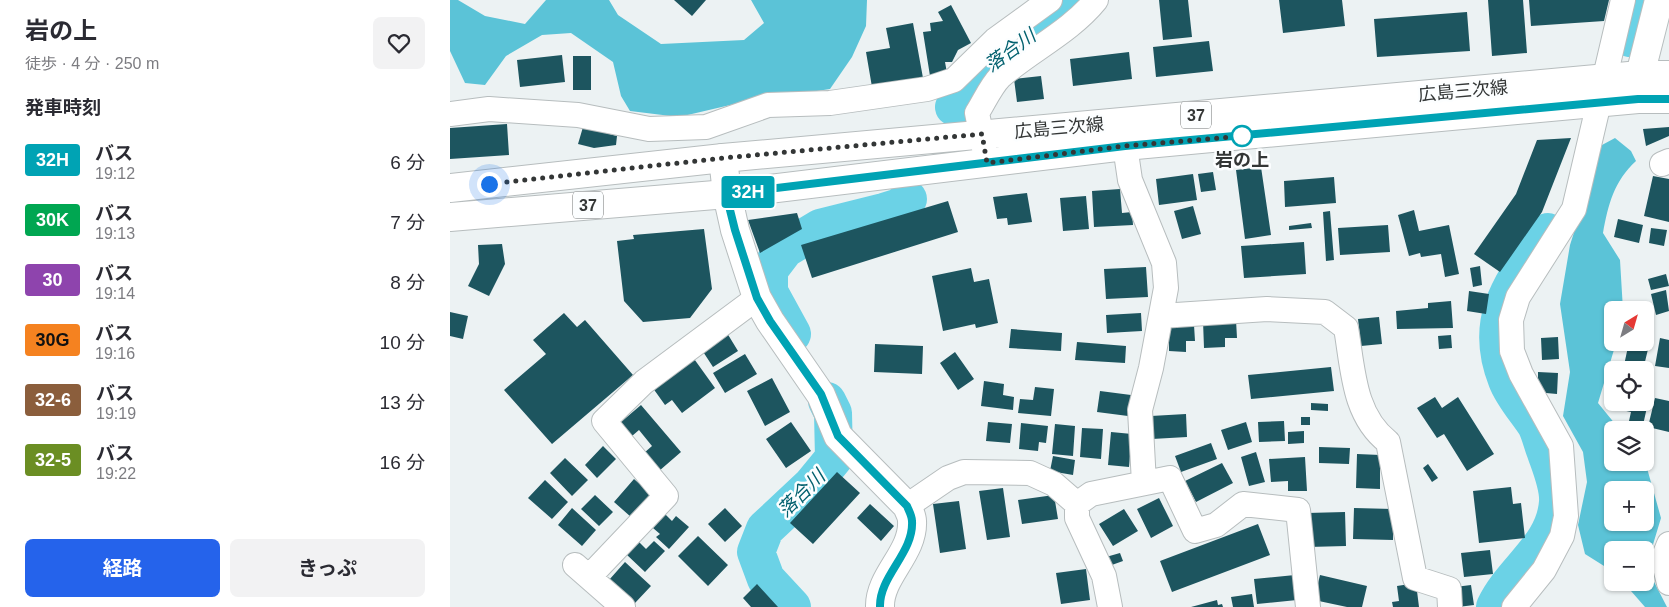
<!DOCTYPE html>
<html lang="ja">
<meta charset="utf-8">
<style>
:root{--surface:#fff;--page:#f2f2f3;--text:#2b2b33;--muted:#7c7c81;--accent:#2563eb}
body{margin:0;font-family:Arial,"Noto Sans JP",sans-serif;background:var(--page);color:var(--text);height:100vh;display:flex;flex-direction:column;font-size:19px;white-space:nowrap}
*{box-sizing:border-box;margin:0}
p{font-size:16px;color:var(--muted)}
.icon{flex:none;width:28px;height:28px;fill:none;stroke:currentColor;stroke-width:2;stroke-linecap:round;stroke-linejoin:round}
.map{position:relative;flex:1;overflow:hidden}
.panel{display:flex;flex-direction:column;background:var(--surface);width:450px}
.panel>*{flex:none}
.badge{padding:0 10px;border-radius:4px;font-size:18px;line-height:32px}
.needle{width:32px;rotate:37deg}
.buttons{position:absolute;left:1154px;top:301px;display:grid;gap:10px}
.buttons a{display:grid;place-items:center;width:50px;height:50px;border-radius:8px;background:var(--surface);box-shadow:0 1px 4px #0004;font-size:25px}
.you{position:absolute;width:25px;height:25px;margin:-12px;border:4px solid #fff;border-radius:50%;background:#1a73e8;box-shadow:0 0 0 8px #1a73e833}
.map>.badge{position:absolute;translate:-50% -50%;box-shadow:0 0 0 2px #fff}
h2{padding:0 25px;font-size:19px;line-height:45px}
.round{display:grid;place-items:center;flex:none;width:52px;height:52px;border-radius:8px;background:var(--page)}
.summary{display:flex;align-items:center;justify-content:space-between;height:85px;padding:0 25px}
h1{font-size:24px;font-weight:700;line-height:38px}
.primary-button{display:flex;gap:10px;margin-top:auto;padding:10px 25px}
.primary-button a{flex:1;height:58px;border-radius:8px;background:var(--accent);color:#fff;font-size:20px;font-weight:700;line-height:58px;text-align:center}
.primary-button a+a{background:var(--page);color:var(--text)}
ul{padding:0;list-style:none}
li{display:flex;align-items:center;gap:15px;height:60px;padding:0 25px}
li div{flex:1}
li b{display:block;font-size:19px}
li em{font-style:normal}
li .badge{min-width:55px;font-weight:700;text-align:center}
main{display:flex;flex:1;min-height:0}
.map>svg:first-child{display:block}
.forest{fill:#5bc3d7;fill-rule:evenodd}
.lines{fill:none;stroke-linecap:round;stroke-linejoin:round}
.river{stroke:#6bd2e6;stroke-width:38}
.building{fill:#1d555f}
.minor-casing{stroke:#b7bdbe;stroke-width:26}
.tertiary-casing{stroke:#b7bdbe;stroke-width:30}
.primary-casing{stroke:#b7bdbe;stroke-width:30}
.minor{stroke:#fff;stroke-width:24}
.tertiary{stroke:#fff;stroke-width:28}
.primary{stroke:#fff;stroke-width:28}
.line-casing{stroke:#fff;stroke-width:11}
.line{stroke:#00a3b4;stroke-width:8}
.walk{stroke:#333636;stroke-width:5;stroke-dasharray:0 9}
.stop-dot{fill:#fff;stroke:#00a3b4;stroke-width:2.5}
.labels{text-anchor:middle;stroke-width:5;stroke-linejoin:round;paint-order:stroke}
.shield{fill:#fcfeff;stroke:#6f7272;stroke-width:1}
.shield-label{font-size:16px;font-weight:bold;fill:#333636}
.street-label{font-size:18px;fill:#333636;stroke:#fcfeff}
.stop-label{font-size:18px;font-weight:bold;fill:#333636;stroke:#fcfeff}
.water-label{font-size:19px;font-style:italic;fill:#03616f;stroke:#fcfeff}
</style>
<main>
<section class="panel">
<div class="summary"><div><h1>岩の上</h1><p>徒歩 · 4 分 · 250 m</p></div><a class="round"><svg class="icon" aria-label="heart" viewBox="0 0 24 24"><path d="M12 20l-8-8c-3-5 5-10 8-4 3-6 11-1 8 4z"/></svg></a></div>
<h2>発車時刻</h2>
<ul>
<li><span class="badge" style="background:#00a3b4;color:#fff">32H</span><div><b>バス</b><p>19:12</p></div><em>6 分</em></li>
<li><span class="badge" style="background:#00a651;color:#fff">30K</span><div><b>バス</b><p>19:13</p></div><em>7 分</em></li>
<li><span class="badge" style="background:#8e44ad;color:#fff">30</span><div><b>バス</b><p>19:14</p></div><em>8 分</em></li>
<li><span class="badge" style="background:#f58220;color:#111">30G</span><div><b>バス</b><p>19:16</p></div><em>10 分</em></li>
<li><span class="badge" style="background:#8b5e3c;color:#fff">32-6</span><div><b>バス</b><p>19:19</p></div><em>13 分</em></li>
<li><span class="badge" style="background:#6b8e23;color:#fff">32-5</span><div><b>バス</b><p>19:22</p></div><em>16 分</em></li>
</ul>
<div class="primary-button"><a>経路</a><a>きっぷ</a></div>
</section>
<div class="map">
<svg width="1219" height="607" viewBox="0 0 1219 607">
<rect width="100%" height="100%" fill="#ecf2f3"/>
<!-- forest -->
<path class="forest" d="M0,0H8L35,16L75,24L96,0H159L168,15L211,44L294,40L314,23L301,0H417L416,26L402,57L380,89L293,102L229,117L180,111L171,96L163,62L121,33L92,35L56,56L35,85L15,83L0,51Z
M1165,138L1181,151L1186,161C1164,181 1158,205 1153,233L1170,260L1173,310H1162V342L1166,343L1148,403L1170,430H1162V462L1195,461L1211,518L1201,551V576L1217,607H1195L1174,583L1195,582V550H1162V571L1135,554L1128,525L1137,482L1133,452L1113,416L1120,372L1110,304L1120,245L1152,145ZM1162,490H1195V522H1162Z"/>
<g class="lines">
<!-- river -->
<path class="river" d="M1180,38L1189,0
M504,107L531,70L616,9L623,0
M342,334L319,292V270L335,249L370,228L434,212L450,207L458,199
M342,607L316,579L306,552L315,529L361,486L384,458L383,413L377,401
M1045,607C1063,569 1105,547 1108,502C1109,485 1100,465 1095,450C1092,442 1090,433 1086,425C1077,411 1063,396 1057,380C1032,317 1064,281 1098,232"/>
</g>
<!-- building -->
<path class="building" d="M224,0H256L242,16Z
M709,0H738L742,37L713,40Z
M829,0H892L895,26L833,33Z
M1038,0H1073L1077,53L1042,56Z
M1079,0H1159L1154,21L1081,26Z
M501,5L521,43L508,50L502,62H495L497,73L480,76L473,32L481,31L480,23L493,21L488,12Z
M1017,12L1020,51L927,57L924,19Z
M463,23L473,78L422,87L416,52L440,48L436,28Z
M759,41L763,71L706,77L703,47Z
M679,52L682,79L623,86L620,59Z
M112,55L115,82L70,87L67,60Z
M123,56H141V90H123Z
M591,76L594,99L567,102L564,79Z
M57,124L59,155L0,159V128Z
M133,127L167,136L166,145L144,148L128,144Z
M1219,127V136L1196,146L1193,129Z
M1121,138L1092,212L1050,272L1024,254L1066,194L1087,140Z
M811,167L821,235L795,239L786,170Z
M763,172L766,190L751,192L748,174Z
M743,174L747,200L709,205L706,179Z
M1203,176L1219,179V222L1194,216Z
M884,177L886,203L835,207L834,181Z
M670,189L672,213L682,212L683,225L644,227L642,191Z
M577,193L582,222L558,225L557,218L547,219L543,197Z
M636,196L639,229L613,231L610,198Z
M498,201L508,232L362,278L351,245Z
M743,206L751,234L732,239L724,211Z
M964,210L969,231L999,225L1009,274L995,277L991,254L971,257L970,253L959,256L948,215Z
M880,211L884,260L876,261L873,212Z
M347,213L352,229L310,253L298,220Z
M1168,219L1193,225L1189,243L1164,237Z
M861,223L862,228L839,230V226Z
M938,225L940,252L890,255L888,228Z
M1201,228L1217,230L1214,246L1199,243Z
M254,229L262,289L240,318L193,322L174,301L167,241L184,239L183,235Z
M854,242L856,274L794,278L791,246Z
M52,244L55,264L39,296L18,286L29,264L28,245Z
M1030,266L1032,285L1023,287L1020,268Z
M696,267L698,297L656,299L654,269Z
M521,268L524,282L539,279L548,323L526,328L525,324L493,331L482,276Z
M1216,274L1219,286L1201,290L1198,279Z
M1216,290L1219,311L1206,315L1201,294Z
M1019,291L1039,294L1036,314L1017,311Z
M1001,301L1003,328L947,329L946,311L978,308V303Z
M0,312L18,316L13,339L0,336Z
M114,313L127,327L135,320L183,375L102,444L54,390L96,354L83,340Z
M691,313L692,331L657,333L656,315Z
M929,317L932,344L911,346L908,319Z
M786,320L787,338H775V347L754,348L753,321Z
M719,325H744L745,341H736V352L719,351Z
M561,329L612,333L611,351L559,348Z
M277,333L288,351L263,367L250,347Z
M1001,335L1002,348L989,349L988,336Z
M1108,337L1109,359L1092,360L1091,338Z
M1210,338L1219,340V368L1205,366Z
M627,342L676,346L675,363L625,360Z
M1179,342L1199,345L1193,370H1173Z
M425,344L473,346L472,374L424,372Z
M505,352L524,379L508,390L490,363Z
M295,354L307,374L275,393L263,373Z
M242,356L265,388L232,413L222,400L215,405L200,384Z
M881,367L884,391L801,399L798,375Z
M1088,372L1108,373L1107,394L1096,393L1088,384Z
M322,378L340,412L315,426L297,391Z
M534,381L554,384L553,395L564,397L563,410L531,406Z
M1195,383L1202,385L1193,425L1179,421L1181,412L1167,409L1168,402H1195Z
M585,387L604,389L601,416L568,413L570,399L583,400Z
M650,391L681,395L678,416L647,412Z
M985,397L992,408L1008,397L1044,454L1017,471L994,434L987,438L967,408Z
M1205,398L1219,401V432L1198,427Z
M861,403L878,404V411L861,410Z
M191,405L231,452L209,471L194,453L202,446L189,430L182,436L171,422Z
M736,414L737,437L702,439L701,416Z
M851,417H860V425H851Z
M834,421L835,441L809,442L808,422Z
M341,422L361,451L336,468L316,439Z
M538,422L562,424L560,443L536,441Z
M796,422L802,442L778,450L771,430Z
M571,423L598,426L596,443L589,442L588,451L569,449Z
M605,424L625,426L623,456L602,454Z
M632,428L653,429L651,459L630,457Z
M854,431V443L838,444V432Z
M661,432L682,434L679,467L658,465Z
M761,443L767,459L731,472L725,456Z
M153,446L166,459L147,478L135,465Z
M869,447L900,448L899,464L869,463Z
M806,452L815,482L799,486L791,457Z
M907,454L930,455V489L906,488Z
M603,456L625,460L623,475L600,471Z
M855,457L857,491H838V481L821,482L819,459Z
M115,458L138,480L122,496L100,473Z
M772,463L783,483L746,502L735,481Z
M978,464L988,478L982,482L973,468Z
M387,472L410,493L363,544L340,523Z
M184,479L202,495L181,517L164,502Z
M95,480L118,502L102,519L78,498Z
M1061,487L1063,504L1071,503L1075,538L1029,543L1023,491Z
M553,488L560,537L537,540L529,491Z
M145,495L163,512L149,526L131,509Z
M604,495L608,519L572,524L568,500Z
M709,498L723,526L701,538L687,509Z
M509,501L516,549L490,553L483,504Z
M420,504L444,526L431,541L407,518Z
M122,508L146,530L132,546L108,525Z
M275,508L292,526L275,542L258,524Z
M904,508L943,509V540L903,539Z
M674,509L688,531L663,546L649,524Z
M895,512L896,546L858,547L857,513Z
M215,514L222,521L226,516L239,527L219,549L206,537L210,534L203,528Z
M808,524L820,555L722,592L710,561Z
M248,536L278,565L258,586L228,556Z
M188,541L196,549L204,541L215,551L195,572L176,554Z
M1040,550L1043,574L1014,577L1011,553Z
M670,553L673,561L659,566L656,557Z
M175,562L201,586L185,603L159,580Z
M636,569L640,600L611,604L606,573Z
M845,575L847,600L807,604L804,579Z
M870,575L917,586L912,607H897L864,600Z
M966,583L969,607H943L942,602L949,601L947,586Z
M307,584L328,607H301L293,598Z
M1021,585L1024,605L1008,607L1005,587Z
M802,594L804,607H783L781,597Z
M767,600L768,605L772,604L773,607H741Z"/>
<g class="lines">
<!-- minor casing -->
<g class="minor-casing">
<path id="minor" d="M0,114L39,109L128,115L199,129L256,127L318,105L380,103L477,89L504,80L545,40L600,0
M675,146L680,180L714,263L716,288L701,368L690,410L694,483
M537,163L527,113C534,102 541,86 550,77C581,50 620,32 646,0
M1212,164L1219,161
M711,316L817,309L875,312L896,328C903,368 903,415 938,442L965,578L999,589L1000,607
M457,506L498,478L514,472L580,473L604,484L627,504
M1219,544L1213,559L1219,583
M125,565L173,607
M139,577L216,496L154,421L194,382L307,298
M660,607L654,576L627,518V504L641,494L720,478L745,531L766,525L793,504L848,510L858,607
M1064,607L1094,570L1112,536L1116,516L1111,446L1071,374L1062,351L1061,320L1068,297L1124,209L1173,0"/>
</g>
<!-- tertiary casing -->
<g class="tertiary-casing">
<path id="tertiary" d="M1188,98L1190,75L1209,0
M273,158L277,194L285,230L307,298L320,321L371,395L388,436L457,506C459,511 462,516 462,521C464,553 429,576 430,607"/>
</g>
<!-- primary casing -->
<g class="primary-casing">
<path id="primary" d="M0,188L273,158L1190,75H1219
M0,217L277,194L675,146L1188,99H1219"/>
</g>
<!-- minor -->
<use href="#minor" class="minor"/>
<!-- tertiary -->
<use href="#tertiary" class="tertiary"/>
<!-- primary -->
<use href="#primary" class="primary"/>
</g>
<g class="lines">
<!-- line casing -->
<g class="line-casing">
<path id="line" d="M430,607C429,576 464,553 462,521C462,516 459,511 457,506L388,436L371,394L320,321L307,298L285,230L276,194L675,146L1188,99H1219"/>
</g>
<!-- line -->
<use href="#line" class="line"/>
<!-- walk -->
<path class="walk" d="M39,184L273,158L532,134L537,163L675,146L792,136"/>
</g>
<!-- markers -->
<circle class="stop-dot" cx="792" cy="136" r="10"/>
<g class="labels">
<!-- shield labels -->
<g class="shield">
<rect x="731" y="101.5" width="30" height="27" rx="4"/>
<rect x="123" y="191.5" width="30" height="27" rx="4"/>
</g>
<g class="shield-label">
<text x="746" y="121">37</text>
<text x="138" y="211">37</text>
</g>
<!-- street labels -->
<g class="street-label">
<text transform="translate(1013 91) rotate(-5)" y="6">広島三次線</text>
<text transform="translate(609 128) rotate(-5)" y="6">広島三次線</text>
</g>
<!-- stop labels -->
<g class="stop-label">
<text x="792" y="166">岩の上</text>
</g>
<!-- water labels -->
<g class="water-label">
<text transform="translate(560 50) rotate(-36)" y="7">落合川</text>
<text transform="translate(351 493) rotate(-45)" y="7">落合川</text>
</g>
</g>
</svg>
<div class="buttons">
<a><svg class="needle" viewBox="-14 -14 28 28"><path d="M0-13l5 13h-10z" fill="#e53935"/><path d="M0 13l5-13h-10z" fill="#7c7c81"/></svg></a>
<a><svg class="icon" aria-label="locate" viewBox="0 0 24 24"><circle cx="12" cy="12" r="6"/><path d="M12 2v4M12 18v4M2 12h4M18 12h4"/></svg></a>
<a><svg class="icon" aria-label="layers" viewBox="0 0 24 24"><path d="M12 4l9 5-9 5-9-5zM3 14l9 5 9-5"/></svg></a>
<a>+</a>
<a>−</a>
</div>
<div class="you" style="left:39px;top:184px"></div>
<b class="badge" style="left:298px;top:192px;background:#00a3b4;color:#fff">32H</b>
</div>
</main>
